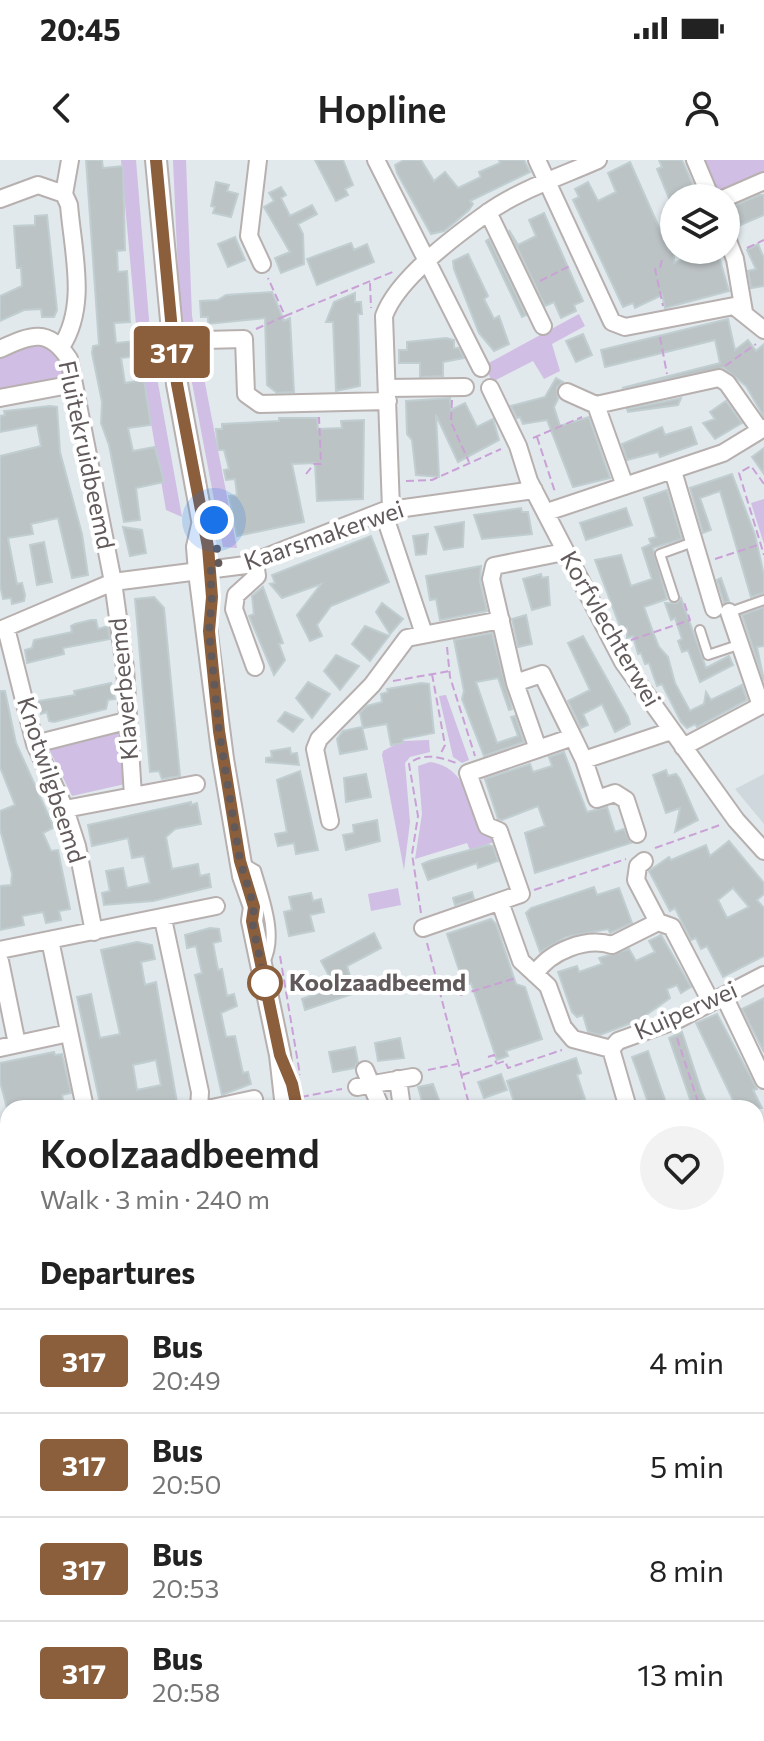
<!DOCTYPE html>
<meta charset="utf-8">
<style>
:root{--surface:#fff;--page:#f2f2f2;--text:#222;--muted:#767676;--line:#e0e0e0}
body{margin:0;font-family:Commissioner,sans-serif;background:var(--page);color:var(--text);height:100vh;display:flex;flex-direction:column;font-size:30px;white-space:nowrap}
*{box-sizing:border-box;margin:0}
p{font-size:26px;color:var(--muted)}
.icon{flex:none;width:44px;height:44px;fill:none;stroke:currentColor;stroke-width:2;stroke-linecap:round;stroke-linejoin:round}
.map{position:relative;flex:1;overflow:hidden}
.side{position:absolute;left:0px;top:940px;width:764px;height:642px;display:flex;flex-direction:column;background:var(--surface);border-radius:24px 24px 0 0;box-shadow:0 2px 6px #0004}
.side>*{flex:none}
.badge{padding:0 16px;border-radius:6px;font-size:28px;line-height:52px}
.fabs{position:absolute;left:660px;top:24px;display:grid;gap:16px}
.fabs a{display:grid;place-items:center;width:80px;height:80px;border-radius:50%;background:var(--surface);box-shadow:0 2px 6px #0004;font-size:40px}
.you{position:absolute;width:40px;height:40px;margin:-20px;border:6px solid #fff;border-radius:50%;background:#1a73e8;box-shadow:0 0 0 12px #1a73e833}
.map>.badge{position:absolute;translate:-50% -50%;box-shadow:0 0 0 4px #fff}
h2{padding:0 40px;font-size:30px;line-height:72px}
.round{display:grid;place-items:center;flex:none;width:84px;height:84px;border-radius:42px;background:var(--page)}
.headline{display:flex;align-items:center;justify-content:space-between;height:136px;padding:0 40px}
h1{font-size:38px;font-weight:600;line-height:60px}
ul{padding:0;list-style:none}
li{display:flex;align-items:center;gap:24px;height:104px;padding:0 40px;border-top:2px solid var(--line)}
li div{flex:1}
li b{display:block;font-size:30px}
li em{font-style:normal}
li .badge{min-width:88px;font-weight:700;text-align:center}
.status{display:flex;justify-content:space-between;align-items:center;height:56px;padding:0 40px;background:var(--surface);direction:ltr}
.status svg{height:22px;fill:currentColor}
header{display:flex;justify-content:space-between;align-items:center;height:104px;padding:0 40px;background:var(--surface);font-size:36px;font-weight:600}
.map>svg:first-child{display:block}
.education{fill:#cfd9dd}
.green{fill:#d1bee4}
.building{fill:#bcc3c5;stroke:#c0ced1;stroke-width:2;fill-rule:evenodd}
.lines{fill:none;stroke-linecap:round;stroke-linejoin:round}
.service-casing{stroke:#b7b0af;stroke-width:12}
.minor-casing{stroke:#b7b0af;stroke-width:20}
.tertiary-casing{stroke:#b7b0af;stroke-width:24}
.path{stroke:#caa1d6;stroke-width:2;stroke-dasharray:8 4;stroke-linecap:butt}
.service{stroke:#fff;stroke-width:8}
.minor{stroke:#fff;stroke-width:16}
.tertiary{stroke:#fff;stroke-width:20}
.line-casing{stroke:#fff;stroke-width:18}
.line{stroke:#8b5e3c;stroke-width:12}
.walk{stroke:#625a5a;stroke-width:8;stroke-dasharray:0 14.4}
.stop-dot{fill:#fff;stroke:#8b5e3c;stroke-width:4}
.labels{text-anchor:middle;stroke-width:8;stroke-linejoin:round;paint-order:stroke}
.street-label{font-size:24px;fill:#625a5a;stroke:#fff}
.stop-label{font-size:24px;font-weight:bold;fill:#625a5a;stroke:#fff;text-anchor:start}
</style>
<div class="status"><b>20:45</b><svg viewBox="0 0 49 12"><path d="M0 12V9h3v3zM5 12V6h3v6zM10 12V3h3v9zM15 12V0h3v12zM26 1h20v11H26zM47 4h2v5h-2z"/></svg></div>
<header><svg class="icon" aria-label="back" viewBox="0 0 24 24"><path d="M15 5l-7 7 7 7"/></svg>Hopline<svg class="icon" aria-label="person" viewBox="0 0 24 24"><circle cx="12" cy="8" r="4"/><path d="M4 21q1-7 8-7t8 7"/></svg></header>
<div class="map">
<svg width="764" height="1581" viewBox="0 0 764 1581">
<rect width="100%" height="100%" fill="#e1e9ed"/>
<!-- education -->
<path class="education" d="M764,614V664L735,629Z
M764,1385V1524H762L756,1494V1386Z"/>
<!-- green -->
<path class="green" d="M121,0H136L151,184L182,357L166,350L138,187Z
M173,0H186L192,156L237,388L223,387L180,159Z
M701,0H764V16L716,36Z
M579,154L585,166L552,184L560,211L544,219L533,201L492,222L485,205Z
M26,186L49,187L63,201L65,220L0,233V198Z
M764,339V384L751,343Z
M446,535L469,600L462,603L453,597L439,536Z
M111,571L122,576L125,624L72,636L48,587Z
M429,580L430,592L410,597L405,603L410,662L404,710L382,595L383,591L402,581Z
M430,602C466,607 470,643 482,673L490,671L494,682L470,690L467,683L415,699L422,654L418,606Z
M398,728L401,745L371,751L368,734Z
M0,1542L8,1555V1574H15L17,1581H0Z
M245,1574H311L310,1581H243Z"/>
<!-- building -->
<path class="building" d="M86,0H102L103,8L123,6L125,90L117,91L118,112L127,111L130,162L114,163L116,183L136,181L138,196L121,198L125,223L144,220L151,265L128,268L133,291L155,287L164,322L136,328L140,360L124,362L109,285L101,263L102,242L92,193L93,186L99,185Z
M315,0H343L353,25L345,29L348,35L336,41Z
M404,0H421L434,21L445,12L458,28L481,17L479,12L500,3L499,0H524L530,12L470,41L473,44L469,50L454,63L444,71L431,74L397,13L395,5Z
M659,0H682L699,38L670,41L657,9L662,7Z
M630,2L669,90H674V103L704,90H717L729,131L665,148L662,135L635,148L633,143L623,147L573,40L579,37L575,29L588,22L598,41L616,32L608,13Z
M216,22L229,25L227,31L238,34L231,57L213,53L215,47L211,46Z
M281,27L286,35L281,38L290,56L312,45L317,54L298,64L303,74L304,104L281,113L275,98L290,92L264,47L274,41L269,33Z
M759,35H764V55L734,68L729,66L726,49Z
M544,53L583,141L574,145L576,151L561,158L554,142L545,146L509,70L518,85L536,76L529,60Z
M47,55L57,150L54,157H42L41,149L24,150L0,161V136L22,126L21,108H17L14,66L35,65V56Z
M235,77L245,100L228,107L218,84Z
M489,79L526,155L522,157L486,81Z
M351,83L354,90L367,84L374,102L317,125L307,99Z
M758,84L764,98V126L751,128L748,111L756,109L747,90Z
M468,94L488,136L484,139L494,159L499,156L509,184L494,191L479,173L454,109L453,101Z
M272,132L284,161L290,158L294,232L277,233L267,225L265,158L208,164V157H201L200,141L218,140L226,135Z
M355,133V142H361L362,154H358L360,226L336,231L333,162H326L334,142Z
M728,159L735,190L748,180L756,191L764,184V257L746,226L724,208L622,228L720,203L715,180L605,207L601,190Z
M583,174L592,195L576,202L566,181Z
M446,178L454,180V188H459L464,198L443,202V216L420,217V203H399V190H407V182Z
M556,218L563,222L557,228L558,239L554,247L560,266L589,257L610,318L573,327L547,260L523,264L520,257L517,258L511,246L545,237Z
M450,238L451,250L465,243L477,267L493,259L499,280L458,302L436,255L439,317L416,315L412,280L407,274L406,241Z
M681,238L678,245L628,252L627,249Z
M726,241L742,263L715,279L703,263L715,259L710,252Z
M50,246L57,247L60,292L82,374L88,415L72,418L58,358L31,364L33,374L8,378L17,424L22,423L25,435L24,441L12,444L11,438L3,439L0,425V296L41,286L37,265L0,272V256L5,255L4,251Z
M279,258H317L318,269L342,268L341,261L364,260L363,339L317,341L315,303L292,304L304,362L237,376L229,336L237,335L235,319L226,320L224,310L229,309L224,290H218L216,269H222V264L279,261Z
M662,267L665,275L691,267L697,284L660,297L658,292L627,300L622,284Z
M764,288V314L752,297Z
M732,314L755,375L764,415V433L751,437L720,331L700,338L711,370L703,373L690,328Z
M667,330L682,379L653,388L667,439L644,447L653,472L659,487L668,497L675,523L690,551L704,544L706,532L711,540L742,525L747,540L697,567L695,564L687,568L681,562L662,524L657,526L649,503L645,504L641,493L638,494L633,476L627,478V468L622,472L595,400L621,395L631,426L652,419L642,388L651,384L649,379L656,377L644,338Z
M521,348L522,352H528L532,374L482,379L474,355Z
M626,348L632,365L586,380L580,363Z
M464,362L463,387L444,390L435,367Z
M123,367L142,370L146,393L130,396Z
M428,374L426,394L416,395L413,376Z
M371,376L389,422L331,446L317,465L322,476L310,481L297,455L321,424L282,438L270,424L275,423L272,415Z
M44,382L52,422L37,425L30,385Z
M481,406L480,421L487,451L440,460L436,439L430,440L426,416Z
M541,414L542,418L548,417L550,445L532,450L523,419Z
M721,418L729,441L724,443L717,420Z
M263,427L283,483L279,484L285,500L274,515L249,456L254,454L252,436Z
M154,437L164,448L180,616L162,619L159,611L150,612L135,439Z
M681,438L706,508L729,496L733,505L700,522L688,490L682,492L678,481L682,479L675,458L671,460L665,443H677Z
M382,443L403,459L390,474L376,452Z
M764,447V486L757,487L764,521L742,455Z
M526,455L532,484L518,487L512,459Z
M91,460H96L98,469L108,466L110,479L63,488L64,494L27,503L25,490L32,488L34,480L72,472L71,466L75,464Z
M365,466L389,476L370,501L352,484Z
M492,473L512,549L509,550L498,518L476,522L497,583L518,576L511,557L515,556L524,582L484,596L462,539L464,531L454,480Z
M583,476L628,557L630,564L615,572L602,544L583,554L588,565L581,568L568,541L590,530L568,483Z
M336,495L359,506L340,530L324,511Z
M308,522L330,534L312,558L296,538Z
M111,523L115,539L108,540L106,549L54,562L49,561L47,552L41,554L38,541L75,535L74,531Z
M421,523L429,524L434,573L403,579V583L391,585L387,564L363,568L360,553L367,546L382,542L381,534L388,532L387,529Z
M0,531H5L16,583L52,663L53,668L43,673L51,691L58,690L70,749L59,751L61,760L46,763L43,752L22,756L24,765L0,770V726L11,725L12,714L0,669V651L15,645L0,607Z
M285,552L303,560L293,572L278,561Z
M362,567L367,589L340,594L337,579L343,571Z
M290,588L291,594L297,593L299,605L266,602V598L272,597L271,591Z
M564,592L587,652L607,647L615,672L624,669L631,683L535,713L525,673L545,666L538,646L502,660L498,659L485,619L530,604L533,612L552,606L549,597Z
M666,610L668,616L676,614L680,619L698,660L675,672L680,648L666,653L653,615Z
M300,611L318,690L296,694L294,683L278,686L275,674L287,672L277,620Z
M366,614L371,637L346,642L344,618Z
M191,642V645L197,643L201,664L175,669L166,677L172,709L198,704L200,716L209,714L211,727L153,741L104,745L102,733L110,731L106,711L123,708L127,728L150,723L144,696L132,698L128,678L92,686L88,665Z
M377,660L380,681L346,690L343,675L354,673L353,665Z
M729,681L764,723V734L757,740L764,748V796L723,817L707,786L701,789L696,778L691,780L675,748L670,751L649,711L669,697L671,700L706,685L710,696ZM733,728L749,747L727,758L718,740Z
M488,685L493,686L498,701L478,708L477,703L428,720L422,704L429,701Z
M594,727L597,735L619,728L632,763L610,773L608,769L566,777L540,792L526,753L531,748Z
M472,732L474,739L455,745L453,738Z
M311,733L313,741L321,739L324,752L310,755L314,771L289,776L284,752L292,750L289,737Z
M491,759L496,764L516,824L525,827L542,879L506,891L508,896L497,900L471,823L464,825L447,774Z
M210,768L219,769L221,781L213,783L218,810L222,809L227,836L234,834L237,846L221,853L226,877L235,876L243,913L248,912L251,924L222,935L195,815L202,813L196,786L187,788L185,775Z
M374,773L381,788L347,806L355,833L305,850L302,839L335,827L321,801Z
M661,775L691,827L681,833L677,825L667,829L670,838L639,860L600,875L588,872L583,855L577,857L572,852L558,812L577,806L579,812L602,804L599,798L629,789L636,801L655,792L649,781Z
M137,782L152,785L155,799L141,802L145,825L156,822L178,948H101L77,837L91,834L100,878L120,874L101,790ZM156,900L161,925L137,930L133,905Z
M764,838V892L742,849Z
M717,854L757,929L753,930L762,948H718L733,940L696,863Z
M682,872L702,933L709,948H693L669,878Z
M400,878L404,898L378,901L375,883Z
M355,887L358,902L354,908L333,912L329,892Z
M648,891L660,926L668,948H650L636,908L632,897Z
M54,892L55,895L62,894L71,933L62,935L63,941L36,948H7L0,922V903Z
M576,898L581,913L577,915L585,939L560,948H516L507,921Z
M501,914L507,930L484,938L478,922Z
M433,924L442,948H424L418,927Z"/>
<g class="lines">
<!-- service casing -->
<g class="service-casing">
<path id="service" d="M674,437L660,394L696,381
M730,452L764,440
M700,470L708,495L738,485
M244,703L256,710C264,738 279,776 265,802"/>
</g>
<!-- minor casing -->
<g class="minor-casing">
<path id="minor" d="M258,0L249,76L262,104
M376,0L481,208
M537,0L612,162L625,167L734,146L764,170
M695,0L711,38
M64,34L70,0
M725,38L764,21
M0,39L38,25L64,34L69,45C73,93 88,146 61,187
M488,52L543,166
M726,76L735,99L744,152
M204,180L244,179L246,234L260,244L388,241
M0,189C31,175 48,167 69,199L113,422L125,508L133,636
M387,228L465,227
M490,228L518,286L529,321L623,502L736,660L764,691
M567,232L596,245L719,218L727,223L760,270
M0,238L74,224
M596,245L625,326
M673,311L714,449
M391,349L384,156C397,119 455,76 487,53C519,30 562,16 598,0
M383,351L424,474
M547,352L723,293L764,268
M255,402L257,416L236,435L234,449L255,507
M729,452L761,546
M6,468L35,584L65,649L77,686L94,772
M0,470L113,422L246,405L383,351L534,330
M515,523L542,514L573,577
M35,584L126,561
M683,587L764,544
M538,589L515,523L491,419L494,406L564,392
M65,649L196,624
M330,661L315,589L319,579L372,525L407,478L501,460
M637,674L626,640L615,633L597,639L584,600L671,571
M500,742L521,801L548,826L563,867L573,879L611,889
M163,759L200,932L199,948
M658,762L672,767L711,842
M423,768L521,734L499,671L487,666L468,613L573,577L584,600
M50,780L85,948
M0,790L216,746
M0,801L17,884
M535,814C550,791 586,777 612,785L658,762L636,720L638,706L644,701
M724,836L764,920
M0,888L69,873
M611,889L618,881L679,859L764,815
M611,889L628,948
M365,910L381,948
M398,919L402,948
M357,927L413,917
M212,948L254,939
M0,1010H8
M756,1081L764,1077
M0,1089L8,1087
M0,1174L8,1172
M756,1278L764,1290
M0,1393L8,1388
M0,1528L8,1543
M756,1533L764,1532
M22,1574L26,1581
M668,1574L670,1581
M737,1574L738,1581
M236,1581L239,1574
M315,1581V1574
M444,1581V1574"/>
</g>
<!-- tertiary casing -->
<g class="tertiary-casing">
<path id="tertiary" d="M156,0L177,224L205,376
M202,365L197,387L199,412L223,599L243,716L254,747L252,761L280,895L286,948
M564,1574L566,1581"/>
</g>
<!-- path -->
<path class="path" d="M747,88L764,80
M662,100L660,108L655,109L663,146
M540,121L570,106
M370,123L371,148
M285,156L395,111
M256,169L285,156L268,118
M660,177L667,214
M725,206L756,184
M452,240L451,262L469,302
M537,277L555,332
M533,278L582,257
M306,314L314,304H321L319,257
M406,321L432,320L501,289
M764,324L751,306L739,313L764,395
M715,399L761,384
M631,480L690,460L684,442
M447,487L450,517L475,596
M432,514L445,585L440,595
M393,521L450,511
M655,688L720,665
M534,730L626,699
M421,753L412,694L418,656L409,604C422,592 441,597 456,603
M427,783L470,948
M280,796L300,915
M460,835L516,818
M677,878L700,948
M488,897L494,895L496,903
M428,910L457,904
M462,915L505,901L508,908L562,890
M301,937L342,929
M756,989L764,985
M756,1381H764
M606,1574L607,1581"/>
<!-- service -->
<use href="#service" class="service"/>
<!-- minor -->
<use href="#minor" class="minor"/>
<!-- tertiary -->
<use href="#tertiary" class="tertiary"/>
</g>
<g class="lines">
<!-- line casing -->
<g class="line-casing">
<path id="line" d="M156,0L177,224L208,387L212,437L209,471L219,571L240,701L254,747L252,761L280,895L292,924L297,948"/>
</g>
<!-- line -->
<use href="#line" class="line"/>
<!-- walk -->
<path class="walk" d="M214,360L219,409L210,411L212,437L209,471L219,571L240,701L254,747L252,761L265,823"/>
</g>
<!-- markers -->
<circle class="stop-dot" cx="265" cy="823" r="16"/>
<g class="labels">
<!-- street labels -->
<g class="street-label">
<text transform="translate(86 295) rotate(78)" y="8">Fluitekruidbeemd</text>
<text transform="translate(324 376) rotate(-19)" y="8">Kaarsmakerwei</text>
<text transform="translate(610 469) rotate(60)" y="8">Korfvlechterwei</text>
<text transform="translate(124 529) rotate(-95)" y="8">Klaverbeemd</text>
<text transform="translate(51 620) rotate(72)" y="8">Knotwilgbeemd</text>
<text transform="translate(686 851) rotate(-24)" y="8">Kuiperwei</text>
</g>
<!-- stop labels -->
<g class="stop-label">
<text x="289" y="831">Koolzaadbeemd</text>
</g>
</g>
</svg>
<div class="fabs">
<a><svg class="icon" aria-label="layers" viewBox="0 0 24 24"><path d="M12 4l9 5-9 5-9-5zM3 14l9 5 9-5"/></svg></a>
</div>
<div class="you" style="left:214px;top:360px"></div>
<b class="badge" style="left:172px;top:192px;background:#8b5e3c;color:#fff">317</b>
<section class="side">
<div class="headline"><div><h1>Koolzaadbeemd</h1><p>Walk · 3 min · 240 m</p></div><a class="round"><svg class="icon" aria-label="heart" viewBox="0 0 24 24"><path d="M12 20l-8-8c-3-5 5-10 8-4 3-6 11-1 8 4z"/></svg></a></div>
<h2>Departures</h2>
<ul>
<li><span class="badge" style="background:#8b5e3c;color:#fff">317</span><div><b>Bus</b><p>20:49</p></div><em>4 min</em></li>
<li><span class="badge" style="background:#8b5e3c;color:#fff">317</span><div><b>Bus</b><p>20:50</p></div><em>5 min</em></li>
<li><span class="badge" style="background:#8b5e3c;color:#fff">317</span><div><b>Bus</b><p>20:53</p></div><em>8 min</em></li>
<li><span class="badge" style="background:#8b5e3c;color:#fff">317</span><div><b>Bus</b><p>20:58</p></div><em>13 min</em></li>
</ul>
</section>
</div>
